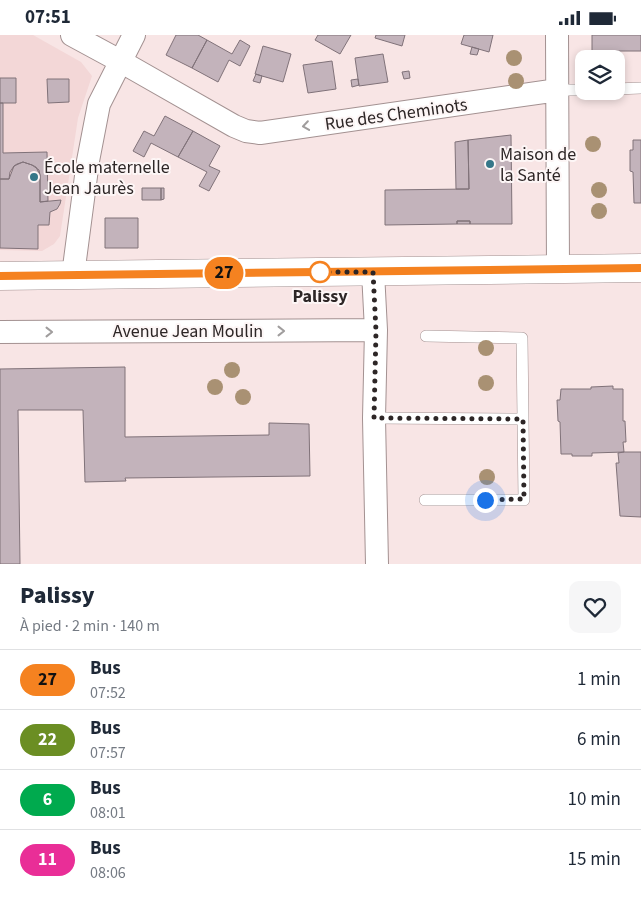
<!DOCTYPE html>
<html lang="fr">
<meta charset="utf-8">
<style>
:root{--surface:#fff;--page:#f6f6f7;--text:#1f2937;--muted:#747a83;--line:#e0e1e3}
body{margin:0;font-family:"Source Sans 3",sans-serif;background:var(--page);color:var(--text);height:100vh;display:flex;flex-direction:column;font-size:19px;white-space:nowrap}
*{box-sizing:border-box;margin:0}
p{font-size:16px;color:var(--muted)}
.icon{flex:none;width:28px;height:28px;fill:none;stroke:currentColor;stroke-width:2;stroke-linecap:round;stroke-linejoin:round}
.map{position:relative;height:529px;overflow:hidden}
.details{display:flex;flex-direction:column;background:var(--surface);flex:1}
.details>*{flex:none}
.badge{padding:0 10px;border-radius:16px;font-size:18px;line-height:32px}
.buttons{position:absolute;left:575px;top:15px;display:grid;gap:10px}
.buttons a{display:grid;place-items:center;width:50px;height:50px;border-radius:10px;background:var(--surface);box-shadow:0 2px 8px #0003;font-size:25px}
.you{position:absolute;width:25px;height:25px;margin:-12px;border:4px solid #fff;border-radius:50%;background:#1a73e8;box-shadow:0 0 0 8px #1a73e833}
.map>.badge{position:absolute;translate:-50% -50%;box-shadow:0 0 0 2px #fff}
.round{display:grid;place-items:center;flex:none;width:52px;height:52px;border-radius:10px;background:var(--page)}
.overview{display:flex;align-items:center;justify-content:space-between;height:85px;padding:0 20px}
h1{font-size:24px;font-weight:800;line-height:38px}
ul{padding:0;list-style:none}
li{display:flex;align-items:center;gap:15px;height:60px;padding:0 20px;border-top:1px solid var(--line)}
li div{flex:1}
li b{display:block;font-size:19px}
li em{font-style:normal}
li .badge{min-width:55px;font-weight:700;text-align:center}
.status{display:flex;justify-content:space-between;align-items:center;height:35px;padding:0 25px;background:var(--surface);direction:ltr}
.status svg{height:14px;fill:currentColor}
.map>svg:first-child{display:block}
.built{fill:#f3d7d7}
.building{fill:#c3b3bb;stroke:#807279}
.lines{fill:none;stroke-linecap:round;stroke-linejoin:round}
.lane-casing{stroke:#a39191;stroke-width:12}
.street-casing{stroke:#a39191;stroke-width:24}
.secondary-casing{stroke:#a39191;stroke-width:29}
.lane{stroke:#fff;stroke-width:11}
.street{stroke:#fff;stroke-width:22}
.secondary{stroke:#fff;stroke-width:28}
.tree{fill:#a99173}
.oneway{stroke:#a09d9d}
.line-casing{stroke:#fff;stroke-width:11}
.line{stroke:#f58220;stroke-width:8}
.walk{stroke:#2d2626;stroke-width:5;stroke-dasharray:0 9}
.poi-dot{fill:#357789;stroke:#fdf6f6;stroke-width:2}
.stop-dot{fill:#fff;stroke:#f58220;stroke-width:2.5}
.labels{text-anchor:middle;stroke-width:4;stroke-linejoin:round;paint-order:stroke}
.street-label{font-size:18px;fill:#2d2626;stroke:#fdf6f6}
.poi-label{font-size:18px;fill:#2d2626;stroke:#fdf6f6;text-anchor:start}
.stop-label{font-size:18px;font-weight:bold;fill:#2d2626;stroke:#fdf6f6}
</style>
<div class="status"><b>07:51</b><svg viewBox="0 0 49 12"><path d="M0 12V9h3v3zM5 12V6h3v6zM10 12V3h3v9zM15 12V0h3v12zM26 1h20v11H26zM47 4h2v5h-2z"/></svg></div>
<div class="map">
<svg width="641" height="529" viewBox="0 0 641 529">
<rect width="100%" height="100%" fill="#f8e5e5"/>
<!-- built -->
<path class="built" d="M0,0H33L81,27L92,41L78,83L60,201L54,209L42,216L0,215Z"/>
<!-- building -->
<path class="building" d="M176,0H198L207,5L192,33L166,20Z
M318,0H351L340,19L315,5Z
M376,0H405L402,11L375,3Z
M464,0H493L489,17L461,9Z
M592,0H641V16H592Z
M207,5L232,19L240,5L250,11L240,31L229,25L218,47L192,33Z
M263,11L291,19L283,47L255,39Z
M472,12L479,14L477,20L470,19Z
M383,19L388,47L359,51L355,23Z
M332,26L336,54L308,58L303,30Z
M409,36L410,43L404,44L402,37Z
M256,39L262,41L260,48L253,46Z
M0,43H16V68H0Z
M47,44H69V67L48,68Z
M358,44L359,50L352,52L351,45Z
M0,68H3V118L47,117L48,166L40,167V140L36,132L32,130L23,127L17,129L14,131L10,137L9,144H0Z
M165,81L193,96L178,122L151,108L144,122L133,116L144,96L154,101Z
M193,96L220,111L209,131L220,136L209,156L199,151L207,137L178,122Z
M511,100L512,189H470V186H457V189L385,190V155L469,154L468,105Z
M468,105L469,154H456L455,107Z
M633,105H641V168H634L633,137L630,136V115H633Z
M23,127L32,130L39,135L40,140V167L61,165L60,169L57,174L50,177L49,190H38V214L0,213V144H9L14,131Z
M142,153H161V165H142Z
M161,153H164V164L161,165Z
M105,183H138V213H105Z
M457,186H470V189H457Z
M125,332V402L269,400V388L309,389L310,441L125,443L126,446L85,447L83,375H18L20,529H0V334Z
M613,351V354H623V386H625L626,407H623L624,417L592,418V421H572V419H561L560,387L558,386L557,365H560L561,354H591V352Z
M624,417H641V482L620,481L616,428H619L618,418Z"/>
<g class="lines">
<!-- lane casing -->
<g class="lane-casing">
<path id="lane" d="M616,54L641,53
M558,55H584
M374,383L523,384
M425,465H524L522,303L426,301"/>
</g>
<!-- street casing -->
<g class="street-casing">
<path id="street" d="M72,0L120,26L234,91L246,96L260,98L558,55
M557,0L558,234
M373,237L376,295L374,383L377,529
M73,240L88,126L99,69L134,0
M0,297L376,295"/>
</g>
<!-- secondary casing -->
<g class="secondary-casing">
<path id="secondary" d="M0,241L641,233"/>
</g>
<!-- lane -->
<use href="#lane" class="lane"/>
<!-- street -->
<use href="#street" class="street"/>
<!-- secondary -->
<use href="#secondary" class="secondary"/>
</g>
<!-- trees -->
<g class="tree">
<circle cx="514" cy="23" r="8"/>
<circle cx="516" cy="46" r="8"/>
<circle cx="593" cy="109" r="8"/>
<circle cx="599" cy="155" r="8"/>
<circle cx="599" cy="176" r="8"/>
<circle cx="486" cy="313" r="8"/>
<circle cx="232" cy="335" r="8"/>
<circle cx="486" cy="348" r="8"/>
<circle cx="215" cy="352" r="8"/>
<circle cx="243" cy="362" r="8"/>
<circle cx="487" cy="442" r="8"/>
</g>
<!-- one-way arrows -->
<defs><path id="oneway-chevron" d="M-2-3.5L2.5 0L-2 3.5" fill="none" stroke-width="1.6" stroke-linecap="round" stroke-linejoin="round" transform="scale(1.25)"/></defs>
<g class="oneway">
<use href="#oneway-chevron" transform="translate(306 91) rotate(172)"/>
<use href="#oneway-chevron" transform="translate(281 296)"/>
<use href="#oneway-chevron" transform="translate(49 297)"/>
</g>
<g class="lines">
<!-- line casing -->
<g class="line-casing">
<path id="line" d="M0,241L641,233"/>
</g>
<!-- line -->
<use href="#line" class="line"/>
<!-- walk -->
<path class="walk" d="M320,237H373L376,296L374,383L523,384L524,464L485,465"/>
</g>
<!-- markers -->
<g class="poi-dot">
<circle cx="490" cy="129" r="5"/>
<circle cx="34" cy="142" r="5"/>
</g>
<circle class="stop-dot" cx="320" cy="237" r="10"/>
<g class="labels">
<!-- street labels -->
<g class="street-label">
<text transform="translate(396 79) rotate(-8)" y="6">Rue des Cheminots</text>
<text x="188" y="302">Avenue Jean Moulin</text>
</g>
<!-- poi labels -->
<g class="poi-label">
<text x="500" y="125">Maison de<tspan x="500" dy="21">la Santé</tspan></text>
<text x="44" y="138">École maternelle<tspan x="44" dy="21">Jean Jaurès</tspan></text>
</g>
<!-- stop labels -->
<g class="stop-label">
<text x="320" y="267">Palissy</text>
</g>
</g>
</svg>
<div class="buttons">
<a><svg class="icon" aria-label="layers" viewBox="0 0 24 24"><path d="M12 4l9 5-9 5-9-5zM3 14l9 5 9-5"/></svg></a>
</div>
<div class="you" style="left:485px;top:465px"></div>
<b class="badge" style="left:224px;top:238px;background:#f58220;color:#111">27</b>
</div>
<section class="details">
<div class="overview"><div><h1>Palissy</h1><p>À pied · 2 min · 140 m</p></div><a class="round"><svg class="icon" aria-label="heart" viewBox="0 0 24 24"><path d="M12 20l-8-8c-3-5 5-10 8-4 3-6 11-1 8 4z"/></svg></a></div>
<ul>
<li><span class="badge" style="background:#f58220;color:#111">27</span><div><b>Bus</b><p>07:52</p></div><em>1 min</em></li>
<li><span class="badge" style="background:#6b8e23;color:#fff">22</span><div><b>Bus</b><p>07:57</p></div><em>6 min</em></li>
<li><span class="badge" style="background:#00aa4e;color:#fff">6</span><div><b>Bus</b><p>08:01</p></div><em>10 min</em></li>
<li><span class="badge" style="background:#e92e97;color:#fff">11</span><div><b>Bus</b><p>08:06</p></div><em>15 min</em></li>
</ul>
</section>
